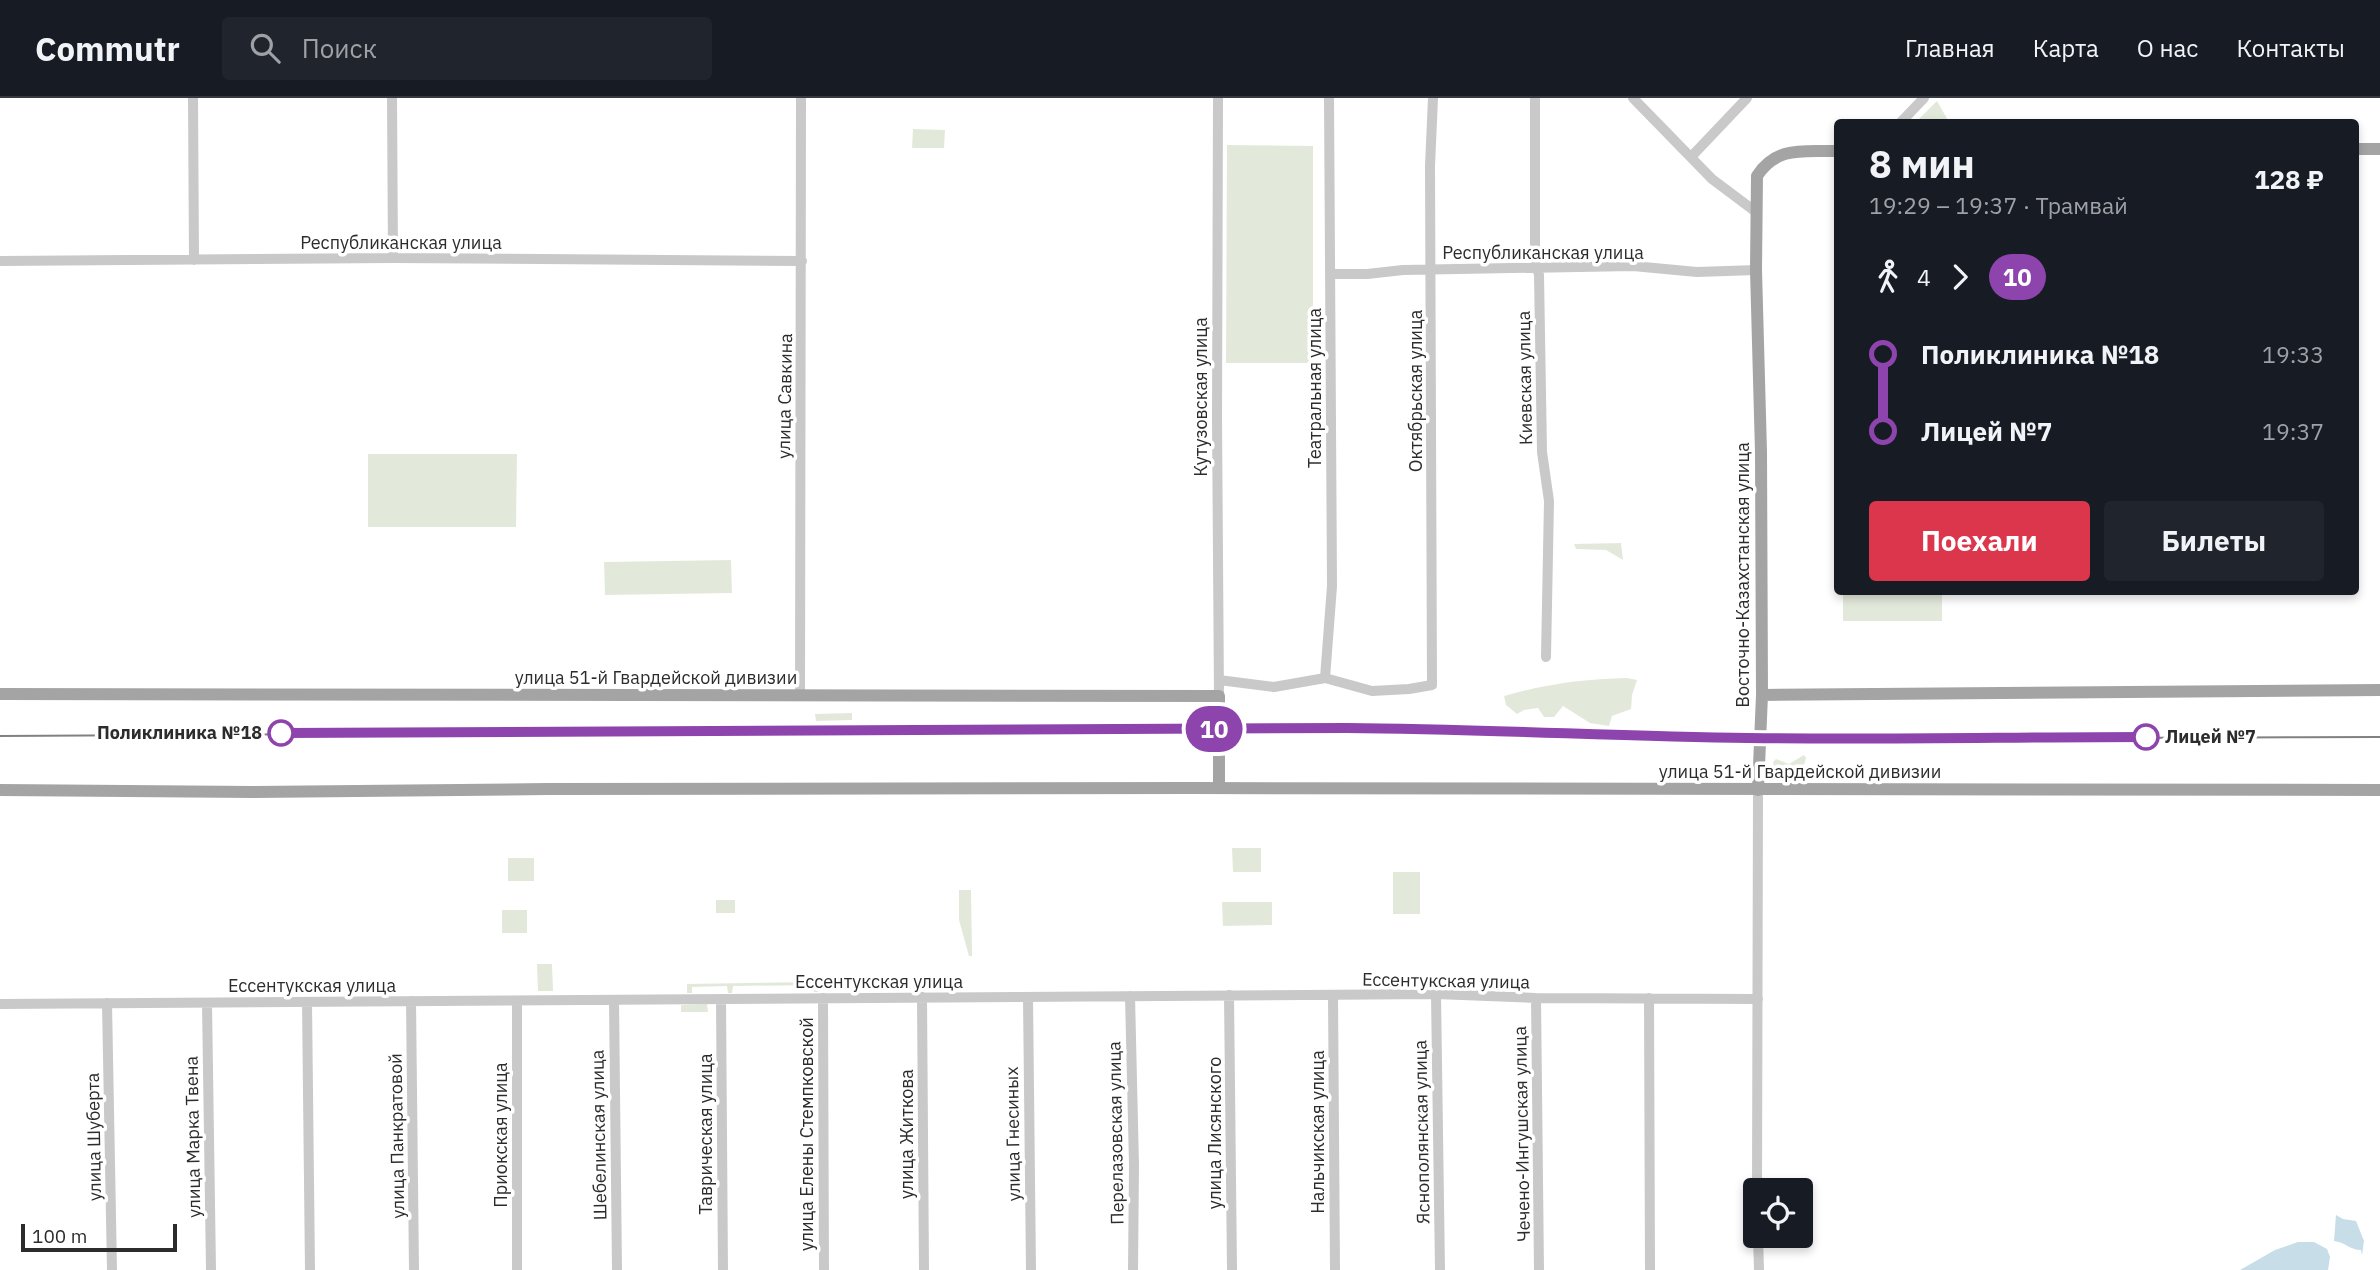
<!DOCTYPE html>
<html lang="ru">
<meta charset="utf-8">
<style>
:root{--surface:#171b24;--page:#20242c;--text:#f1f3f6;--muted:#9ea1a6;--line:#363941;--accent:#db364b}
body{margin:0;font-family:"IBM Plex Sans",sans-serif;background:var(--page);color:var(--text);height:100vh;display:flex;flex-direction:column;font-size:26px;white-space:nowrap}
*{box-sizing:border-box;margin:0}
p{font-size:23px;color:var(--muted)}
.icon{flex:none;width:38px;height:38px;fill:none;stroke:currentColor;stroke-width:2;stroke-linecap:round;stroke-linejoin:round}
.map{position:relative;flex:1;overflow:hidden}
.panel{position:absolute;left:1834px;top:21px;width:525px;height:476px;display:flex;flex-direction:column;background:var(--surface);border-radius:7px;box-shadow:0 4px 10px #0003}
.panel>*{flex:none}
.badge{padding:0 14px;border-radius:23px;font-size:24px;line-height:46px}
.tools{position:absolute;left:1743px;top:1080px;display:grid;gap:14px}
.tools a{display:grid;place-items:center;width:70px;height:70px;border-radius:7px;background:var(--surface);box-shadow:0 4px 10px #0003;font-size:35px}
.scale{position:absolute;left:21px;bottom:18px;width:156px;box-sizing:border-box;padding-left:7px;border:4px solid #2c2c2c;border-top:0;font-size:19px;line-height:24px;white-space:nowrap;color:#2c2c2c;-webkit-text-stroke:5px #fff;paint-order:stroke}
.map>.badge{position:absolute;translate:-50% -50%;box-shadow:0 0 0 4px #fff}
.legs{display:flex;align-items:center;gap:10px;height:77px;padding:0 35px;font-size:23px}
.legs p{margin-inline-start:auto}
.head{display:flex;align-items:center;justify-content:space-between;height:119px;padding:0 35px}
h1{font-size:38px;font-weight:700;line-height:52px}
.button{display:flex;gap:14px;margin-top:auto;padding:14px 35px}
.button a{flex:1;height:80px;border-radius:7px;background:var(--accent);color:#fff;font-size:28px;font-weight:700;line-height:80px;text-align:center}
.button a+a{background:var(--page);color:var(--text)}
ul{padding:0 35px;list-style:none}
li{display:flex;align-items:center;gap:24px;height:77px;font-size:26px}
li i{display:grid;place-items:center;width:10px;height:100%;margin:0 9px;background:currentColor}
li i::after{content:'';width:18px;height:18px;margin:-9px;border:5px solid;border-radius:50%;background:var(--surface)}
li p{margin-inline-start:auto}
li:first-child i{background:linear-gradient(#0000 50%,currentColor 0)}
li:last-child i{background:linear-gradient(currentColor 50%,#0000 0)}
header{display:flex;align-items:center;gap:42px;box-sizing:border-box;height:98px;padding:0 35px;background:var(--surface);border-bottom:2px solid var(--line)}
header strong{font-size:33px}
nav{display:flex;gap:38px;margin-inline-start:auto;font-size:24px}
.search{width:490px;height:63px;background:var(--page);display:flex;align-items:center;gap:18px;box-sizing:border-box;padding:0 24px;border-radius:7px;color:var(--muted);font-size:26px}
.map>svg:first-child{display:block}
.green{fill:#e3e9da}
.water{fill:#c7dde8}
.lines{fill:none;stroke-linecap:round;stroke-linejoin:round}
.minor{stroke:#c9c9c9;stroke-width:10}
.major{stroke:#a4a4a4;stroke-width:12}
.tram{stroke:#818181;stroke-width:2}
.line-1-casing{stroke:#fff;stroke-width:16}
.line-1{stroke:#8e44ad;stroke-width:10}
.stop-1-dot{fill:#fff;stroke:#8e44ad;stroke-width:3.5}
.labels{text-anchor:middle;stroke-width:7;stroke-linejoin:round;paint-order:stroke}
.street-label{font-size:18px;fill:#2c2c2c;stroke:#fff}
.stop-label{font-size:18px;font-weight:bold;fill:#2c2c2c;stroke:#fff;text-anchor:end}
</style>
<header>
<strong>Commutr</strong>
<div class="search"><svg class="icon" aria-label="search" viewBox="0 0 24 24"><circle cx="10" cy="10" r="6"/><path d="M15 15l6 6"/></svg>Поиск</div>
<nav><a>Главная</a><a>Карта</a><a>О нас</a><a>Контакты</a></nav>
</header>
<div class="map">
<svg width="2380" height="1172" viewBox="0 0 2380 1172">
<rect width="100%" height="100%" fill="#fff"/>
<!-- green -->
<path class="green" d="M1937,3L1949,24H1916Z
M913,31L945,32L944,50H912Z
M1227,47L1313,48V265H1226Z
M368,356H517L516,429H368Z
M1621,445L1623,462L1606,452L1576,451L1574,446Z
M731,462L732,495L605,497L604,464Z
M1843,494H1942V523H1843Z
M1627,580L1637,582L1632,597L1631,611L1612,618L1609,628L1590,625L1563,608L1554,619H1544L1538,610L1524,612L1517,616L1506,607L1504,598C1546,586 1583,581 1627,580Z
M852,615V622L816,623L815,616Z
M1804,657L1806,660L1801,678H1776L1773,664L1776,661L1789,666Z
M1232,750H1261V774H1233Z
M508,760H534V783H508Z
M1393,774H1420V816H1393Z
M959,792H971L972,858H969L959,822Z
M716,802H735V815H716Z
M1222,804H1272V827L1223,828Z
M502,812H527V835H502Z
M537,866H552L553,893H538Z
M817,884L818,894H814L813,887L733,888L732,895H728L727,888L692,889V895H687V886Z
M707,906L708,914H681V907Z"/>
<!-- water -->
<path class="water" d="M2336,1117L2343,1121L2356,1123L2364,1143L2362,1157L2361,1152C2350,1152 2345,1144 2334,1143Z
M2298,1144H2314L2327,1151L2330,1159L2328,1172H2240L2275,1152Z"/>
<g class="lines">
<!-- minor -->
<path class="minor" d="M193,0L194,162
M392,0L393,160
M1218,0L1217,320L1219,598
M1535,0V161L1539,177L1542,354L1549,403L1546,559
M1633,0L1712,81L1756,114
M1901,24L1924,0
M1691,59L1747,0
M0,163L393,160L802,163
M1331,176H1367L1403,172L1633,168L1697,174L1756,172
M1325,580L1332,488L1329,0
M1219,582L1274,589L1325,580L1372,593L1409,591L1432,587L1430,68L1433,0
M800,597L801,0
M1436,896L1440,1172
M1229,897L1232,1172
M1333,897L1335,1172
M1130,898L1134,1067L1133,1172
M922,899L924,1172
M1028,899L1031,1172
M823,900L824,1172
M1536,900L1539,1172
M1649,900L1650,1172
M721,901L723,1172
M614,902L617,1172
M411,903L414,1172
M517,903V1172
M307,904L310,1172
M107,905L112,1172
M207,905L211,1172
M0,906L1436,896L1536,900L1758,901
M1757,1092L1758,692
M1758,1138L1759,1172"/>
<!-- major -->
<path class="major" d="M2356,51H2380
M0,596L1219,598V690
M1762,597L2380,592
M0,692L253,694L548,691L1192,690L2380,692
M1758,692L1762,597L1761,354L1756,172L1757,78C1777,47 1805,54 1838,53"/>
<!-- tram -->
<path class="tram" d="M0,638L1347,630C1485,630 1622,639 1760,640C1967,642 2173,639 2380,639"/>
</g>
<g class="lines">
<!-- line-1 casing -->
<g class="line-1-casing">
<path id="line-1" d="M281,635L1347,630C1481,631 1615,638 1749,640C1881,642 2014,639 2146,639"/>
</g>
<!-- line-1 -->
<use href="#line-1" class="line-1"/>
</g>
<!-- markers -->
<g class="stop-1-dot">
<circle cx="281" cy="635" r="12"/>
<circle cx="2146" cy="639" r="12"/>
</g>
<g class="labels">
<!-- street labels -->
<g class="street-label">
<text x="401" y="151">Республиканская улица</text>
<text x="1543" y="161">Республиканская улица</text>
<text transform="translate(1525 280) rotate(-91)" y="6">Киевская улица</text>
<text transform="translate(1315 290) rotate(-90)" y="6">Театральная улица</text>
<text transform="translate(1416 293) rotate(-90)" y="6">Октябрьская улица</text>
<text transform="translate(785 298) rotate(-89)" y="6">улица Савкина</text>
<text transform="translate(1201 299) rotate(-90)" y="6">Кутузовская улица</text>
<text transform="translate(1743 477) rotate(-90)" y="6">Восточно-Казахстанская улица</text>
<text x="656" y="586">улица 51-й Гвардейской дивизии</text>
<text x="1800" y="680">улица 51-й Гвардейской дивизии</text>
<text transform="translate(1446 883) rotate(1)" y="6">Ессентукская улица</text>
<text x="879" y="890">Ессентукская улица</text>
<text x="312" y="894">Ессентукская улица</text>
<text transform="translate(1318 1034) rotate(-90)" y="6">Нальчикская улица</text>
<text transform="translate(1422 1034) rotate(-91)" y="6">Яснополянская улица</text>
<text transform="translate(1116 1035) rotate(-91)" y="6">Перелазовская улица</text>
<text transform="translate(1215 1035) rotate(-90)" y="6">улица Лисянского</text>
<text transform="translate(706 1036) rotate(-90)" y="6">Таврическая улица</text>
<text transform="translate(807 1036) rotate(-90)" y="6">улица Елены Стемпковской</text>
<text transform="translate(907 1036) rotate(-90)" y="6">улица Житкова</text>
<text transform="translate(1013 1036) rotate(-91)" y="6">улица Гнесиных</text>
<text transform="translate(1522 1036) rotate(-91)" y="6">Чечено-Ингушская улица</text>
<text transform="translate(501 1037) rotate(-90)" y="6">Приокская улица</text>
<text transform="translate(599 1037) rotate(-91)" y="6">Шебелинская улица</text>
<text transform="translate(397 1038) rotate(-91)" y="6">улица Панкратовой</text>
<text transform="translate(94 1039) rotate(-91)" y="6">улица Шуберта</text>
<text transform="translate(193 1039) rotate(-91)" y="6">улица Марка Твена</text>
</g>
<!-- stop labels -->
<g class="stop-label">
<text x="262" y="641">Поликлиника №18</text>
<text x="2165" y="645" text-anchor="start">Лицей №7</text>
</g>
</g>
</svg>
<div class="tools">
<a><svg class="icon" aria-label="locate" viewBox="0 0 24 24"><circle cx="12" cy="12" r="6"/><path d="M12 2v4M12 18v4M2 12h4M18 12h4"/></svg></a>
</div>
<div class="scale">100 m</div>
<b class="badge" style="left:1214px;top:631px;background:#8e44ad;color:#fff">10</b>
<section class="panel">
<div class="head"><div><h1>8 мин</h1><p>19:29 – 19:37 · Трамвай</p></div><b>128 ₽</b></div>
<div class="legs"><svg class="icon" aria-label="walk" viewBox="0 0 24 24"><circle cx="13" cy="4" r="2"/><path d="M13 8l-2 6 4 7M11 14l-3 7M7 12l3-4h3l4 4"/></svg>4<svg class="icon" aria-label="forward" viewBox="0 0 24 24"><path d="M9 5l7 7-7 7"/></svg><b class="badge" style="background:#8e44ad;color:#fff">10</b></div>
<ul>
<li><i style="color:#8e44ad"></i><b>Поликлиника №18</b><p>19:33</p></li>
<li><i style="color:#8e44ad"></i><b>Лицей №7</b><p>19:37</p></li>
</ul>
<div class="button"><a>Поехали</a><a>Билеты</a></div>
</section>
</div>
